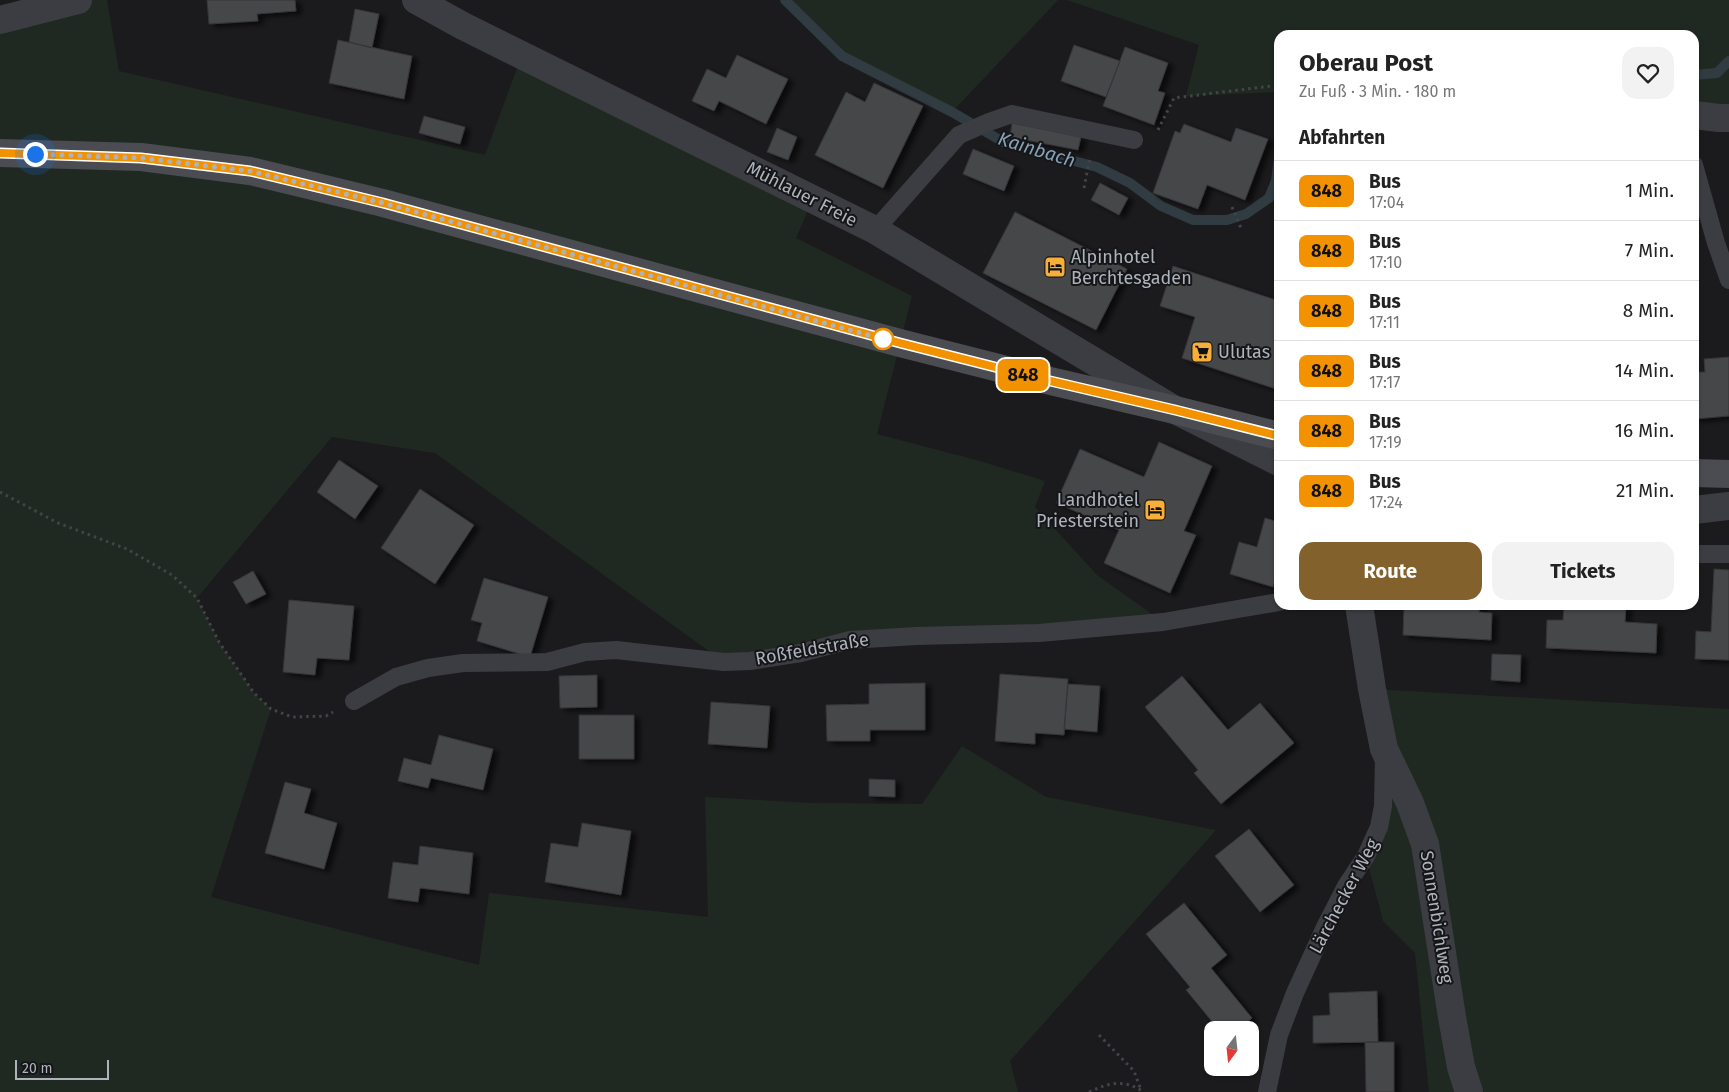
<!DOCTYPE html>
<html lang="de">
<meta charset="utf-8">
<style>
:root{--surface:#fff;--page:#f2f2f2;--text:#222;--muted:#767676;--line:#e0e0e0;--accent:#82612c}
body{margin:0;font-family:"Fira Sans",sans-serif;background:var(--page);color:var(--text);height:100vh;display:flex;flex-direction:column;font-size:19px;white-space:nowrap}
*{box-sizing:border-box;margin:0}
p{font-size:16px;color:var(--muted)}
.icon{flex:none;width:28px;height:28px;fill:none;stroke:currentColor;stroke-width:2;stroke-linecap:round;stroke-linejoin:round}
.map{position:relative;flex:1;overflow:hidden}
.panel{position:absolute;left:1274px;top:30px;width:425px;height:580px;display:flex;flex-direction:column;background:var(--surface);border-radius:15px;box-shadow:0 1px 4px #0004}
.panel>*{flex:none}
.badge{padding:0 10px;border-radius:8px;font-size:18px;line-height:32px}
.needle{width:32px;rotate:195deg}
.buttons{position:absolute;left:1204px;top:1021px;display:grid;gap:10px}
.buttons a{display:grid;place-items:center;width:55px;height:55px;border-radius:10px;background:var(--surface);box-shadow:0 1px 4px #0004;font-size:25px}
.scale{position:absolute;left:15px;bottom:12px;width:94px;box-sizing:border-box;padding-left:5px;border:2px solid #adb3bd;border-top:0;font-size:14px;line-height:18px;white-space:nowrap;color:#adb3bd;-webkit-text-stroke:4px #161618;paint-order:stroke}
.you{position:absolute;width:25px;height:25px;margin:-12px;border:4px solid #fff;border-radius:50%;background:#1a73e8;box-shadow:0 0 0 8px #1a73e833}
.map>.badge{position:absolute;translate:-50% -50%;box-shadow:0 0 0 2px #fff}
h2{padding:0 25px;font-size:19px;line-height:45px}
.round{display:grid;place-items:center;flex:none;width:52px;height:52px;border-radius:15px;background:var(--page)}
.summary{display:flex;align-items:center;justify-content:space-between;height:85px;padding:0 25px}
h1{font-size:24px;font-weight:700;line-height:38px}
.action{display:flex;gap:10px;margin-top:auto;padding:10px 25px}
.action a{flex:1;height:58px;border-radius:15px;background:var(--accent);color:#fff;font-size:20px;font-weight:700;line-height:58px;text-align:center}
.action a+a{background:var(--page);color:var(--text)}
ul{padding:0;list-style:none}
li{display:flex;align-items:center;gap:15px;height:60px;padding:0 25px;border-top:1px solid var(--line)}
li div{flex:1}
li b{display:block;font-size:19px}
li em{font-style:normal}
li .badge{min-width:55px;font-weight:700;text-align:center}
.map>svg:first-child{display:block}
.green{fill:#202921}
.lines{fill:none;stroke-linecap:round;stroke-linejoin:round}
.stream{stroke:#303b42;stroke-width:10}
.building{fill:#45464a;stroke:#353539;filter:url(#shadow)}
.path{stroke:#424449;stroke-width:3;stroke-dasharray:2.5 4;stroke-linecap:butt}
.service{stroke:#3c3d42;stroke-width:18}
.minor{stroke:#3c3d42;stroke-width:28}
.secondary{stroke:#4a4c52;stroke-width:28}
.line-casing{stroke:#fff;stroke-width:11}
.line{stroke:#f39200;stroke-width:8}
.walk{stroke:#adb3bd;stroke-width:5;stroke-dasharray:0 9}
.stop-dot{fill:#fff;stroke:#f39200;stroke-width:2.5}
.labels{text-anchor:middle;stroke-width:4;stroke-linejoin:round;paint-order:stroke}
.street-label{font-size:18px;fill:#adb3bd;stroke:#161618}
.poi-label{font-size:18px;fill:#adb3bd;stroke:#161618;text-anchor:start}
.water-label{font-size:19px;font-style:italic;fill:#84a2b8;stroke:#161618}
</style>
<div class="map">
<svg width="1729" height="1092" viewBox="0 0 1729 1092">
<defs>
<filter id="shadow"><feDropShadow dx="5.5" dy="3" stdDeviation="2.5" flood-color="#0009"/></filter>
</defs>
<rect width="100%" height="100%" fill="#1b1b1d"/>
<!-- green -->
<path class="green" d="M78,0H107L119,71L485,155L522,55L813,199L796,238L912,296L877,434L980,461L1045,481L1035,507L1097,575L1163,622L916,636L724,662L435,453L332,437L197,598L219,642L254,693L271,709L211,897L479,965L489,893L708,917L705,797L811,803L922,804L962,746L1046,797L1216,830L1010,1061L1018,1092H0V20Z
M785,0H1058L952,112L842,56Z
M1067,0H1729V118L1694,115V35H1279V92L1186,96L1199,45Z
M1372,689L1729,709V1092H1429L1415,953L1383,921L1366,856L1379,827Z"/>
<g class="lines">
<!-- stream -->
<path class="stream" d="M785,0L842,56L952,112L1005,143L1097,167L1130,183L1161,206L1193,220H1227L1246,214L1269,198L1276,181L1279,158
M1694,75L1717,73L1729,61"/>
</g>
<!-- building -->
<path class="building" d="M207,0H295L296,11L257,14L258,21L209,24Z
M355,9L379,14L372,48L349,42Z
M338,40L412,56L404,99L329,83Z
M1074,45L1120,61L1106,97L1061,81Z
M1125,47L1168,63L1158,91L1165,93L1154,125L1103,106Z
M737,55L788,79L766,124L719,101L714,111L692,101L707,69L726,78Z
M874,83L923,106L883,188L815,155L846,92L865,102Z
M424,116L465,127L460,144L419,133Z
M1012,123L1081,137L1078,150L1010,137Z
M1184,124L1231,142L1236,128L1268,139L1245,200L1207,185L1198,209L1153,193L1175,131L1180,133Z
M777,128L797,137L788,160L767,152Z
M973,149L1014,166L1004,191L963,174Z
M1100,183L1128,198L1119,215L1091,200Z
M1015,212L1127,269L1096,330L983,273Z
M1173,266L1279,301V390L1182,358L1195,317L1160,306Z
M1729,357V416L1694,419V372H1705L1704,359Z
M1159,442L1212,466L1184,531L1196,535L1170,593L1104,563L1119,530L1056,503L1080,449L1144,477Z
M339,460L378,486L355,519L317,492Z
M420,489L474,525L435,584L381,548Z
M1265,518L1279,522V568L1273,587L1230,574L1239,542L1257,547Z
M1714,569L1729,570V660L1695,659L1696,631L1711,632Z
M253,571L266,594L246,604L233,582Z
M484,578L548,597L530,657L477,641L482,623L471,620Z
M289,600L354,606L349,660L317,658L315,675L283,672Z
M1417,605H1480L1479,612L1492,613L1491,640L1403,635L1404,606L1417,607Z
M1564,605H1626L1625,622L1657,624L1656,653L1546,648L1547,620H1563Z
M1492,654L1521,655L1520,682L1491,680Z
M1000,674L1068,679L1064,735L1035,733V744L995,741Z
M597,675V707L560,708L559,676Z
M1182,676L1228,730L1260,703L1294,743L1221,804L1194,773L1198,770L1145,707Z
M925,683V730H870V741H827L826,705L869,704V684Z
M1068,684L1100,686L1097,732L1064,729Z
M711,702L770,706L767,748L708,744Z
M579,715H634V759H579Z
M439,735L493,749L483,790L431,778L428,788L398,781L404,758L431,765Z
M869,779L895,780V797L869,796Z
M285,782L311,789L304,813L337,823L324,869L265,853Z
M582,823L631,831L621,895L545,882L551,843L578,847Z
M1249,829L1294,885L1260,912L1215,856Z
M420,846L473,853L469,894L420,888L418,902L388,898L393,862L418,865Z
M1184,903L1227,955L1211,968L1252,1018L1238,1030H1219L1186,990L1190,987L1146,934Z
M1377,991L1378,1042L1313,1043V1016L1330,1015L1329,993Z
M1365,1042H1394V1092H1366Z"/>
<g class="lines">
<!-- path -->
<path class="path" d="M1158,130L1174,98L1279,85
M1084,188L1090,157
M1232,207L1241,228
M0,492L58,523L127,549L172,575L197,598L219,642L254,693L271,709L292,717L326,716L333,712
M1099,1035L1134,1071L1141,1090
M1089,1092C1108,1083 1124,1079 1142,1091"/>
<!-- service -->
<path class="service" d="M1694,165L1716,243L1729,280
M875,230L959,135L989,122L1012,114L1134,140
M1694,554H1729
M354,701L396,677L428,668L463,663L547,662L585,652L616,650L724,662L750,661L801,653L850,640L916,636L1039,633L1163,622L1279,602
M1267,1092L1279,1035L1295,993L1326,925L1346,886L1366,856L1379,827L1383,806L1384,757"/>
<!-- minor -->
<path class="minor" d="M416,0L463,26L875,230L1175,410L1279,462
M0,20L78,0
M1694,115L1719,118H1729
M1694,510L1729,506
M1359,605L1372,689L1384,749L1410,803L1425,844L1452,1017L1461,1067L1469,1092"/>
<!-- secondary -->
<path class="secondary" d="M0,153L141,157L250,171L383,203L900,343L1046,380L1175,410L1279,436
M1694,473L1729,474"/>
</g>
<g class="lines">
<!-- line casing -->
<g class="line-casing">
<path id="line" d="M0,153L141,158L250,171L383,203L900,343L1046,380L1175,410L1279,436"/>
</g>
<!-- line -->
<use href="#line" class="line"/>
<!-- walk -->
<path class="walk" d="M35,154L141,158L250,171L383,203L883,339"/>
</g>
<!-- icons -->
<defs>
<g id="hotel-square" transform="scale(1.125)"><rect x="-9" y="-9" width="18" height="18" rx="4" fill="#f7af39" stroke="#161618"/><path d="M-6-4.5h1.5V1H6V5H4.5V3h-9V5H-6ZM-4 0a1.8 1.8 0 1 1 3.6 0ZM.5 0V-2.5h3Q6-2.5 6 0Z" fill="#111"/></g>
<g id="supermarket-square" transform="scale(1.125)"><rect x="-9" y="-9" width="18" height="18" rx="4" fill="#f7af39" stroke="#161618"/><path d="M-6-5.5h2.5l.6 2H6L4.5 2H-2.5L-4.4-4H-6ZM-1.5 3.2a1.3 1.3 0 1 0 .1 0ZM3 3.2a1.3 1.3 0 1 0 .1 0Z" fill="#111"/></g>
</defs>
<g fill-rule="evenodd">
<use href="#hotel-square" x="1055" y="267"/>
<use href="#supermarket-square" x="1202" y="352"/>
<use href="#hotel-square" x="1155" y="510"/>
</g>
<!-- markers -->
<circle class="stop-dot" cx="883" cy="339" r="10"/>
<g class="labels">
<!-- street labels -->
<g class="street-label">
<text transform="translate(802 194) rotate(27)" y="6">Mühlauer Freie</text>
<text transform="translate(812 649) rotate(-10)" y="6">Roßfeldstraße</text>
<text transform="translate(1344 896) rotate(-62)" y="6">Lärchecker Weg</text>
<text transform="translate(1437 917) rotate(81)" y="6">Sonnenbichlweg</text>
</g>
<!-- poi labels -->
<g class="poi-label">
<text x="1071" y="263">Alpinhotel<tspan x="1071" dy="21">Berchtesgaden</tspan></text>
<text x="1218" y="358">Ulutas</text>
<text x="1139" y="506" text-anchor="end">Landhotel<tspan x="1139" dy="21">Priesterstein</tspan></text>
</g>
<!-- water labels -->
<g class="water-label">
<text transform="translate(1037 149) rotate(17)" y="7">Kainbach</text>
</g>
</g>
</svg>
<div class="buttons">
<a><svg class="needle" viewBox="-14 -14 28 28"><path d="M0-13l5 13h-10z" fill="#e53935"/><path d="M0 13l5-13h-10z" fill="#767676"/></svg></a>
</div>
<div class="scale">20 m</div>
<div class="you" style="left:35px;top:154px"></div>
<b class="badge" style="left:1023px;top:375px;background:#f39200;color:#111">848</b>
<section class="panel">
<div class="summary"><div><h1>Oberau Post</h1><p>Zu Fuß · 3 Min. · 180 m</p></div><a class="round"><svg class="icon" aria-label="heart" viewBox="0 0 24 24"><path d="M12 20l-8-8c-3-5 5-10 8-4 3-6 11-1 8 4z"/></svg></a></div>
<h2>Abfahrten</h2>
<ul>
<li><span class="badge" style="background:#f39200;color:#111">848</span><div><b>Bus</b><p>17:04</p></div><em>1 Min.</em></li>
<li><span class="badge" style="background:#f39200;color:#111">848</span><div><b>Bus</b><p>17:10</p></div><em>7 Min.</em></li>
<li><span class="badge" style="background:#f39200;color:#111">848</span><div><b>Bus</b><p>17:11</p></div><em>8 Min.</em></li>
<li><span class="badge" style="background:#f39200;color:#111">848</span><div><b>Bus</b><p>17:17</p></div><em>14 Min.</em></li>
<li><span class="badge" style="background:#f39200;color:#111">848</span><div><b>Bus</b><p>17:19</p></div><em>16 Min.</em></li>
<li><span class="badge" style="background:#f39200;color:#111">848</span><div><b>Bus</b><p>17:24</p></div><em>21 Min.</em></li>
</ul>
<div class="action"><a>Route</a><a>Tickets</a></div>
</section>
</div>
